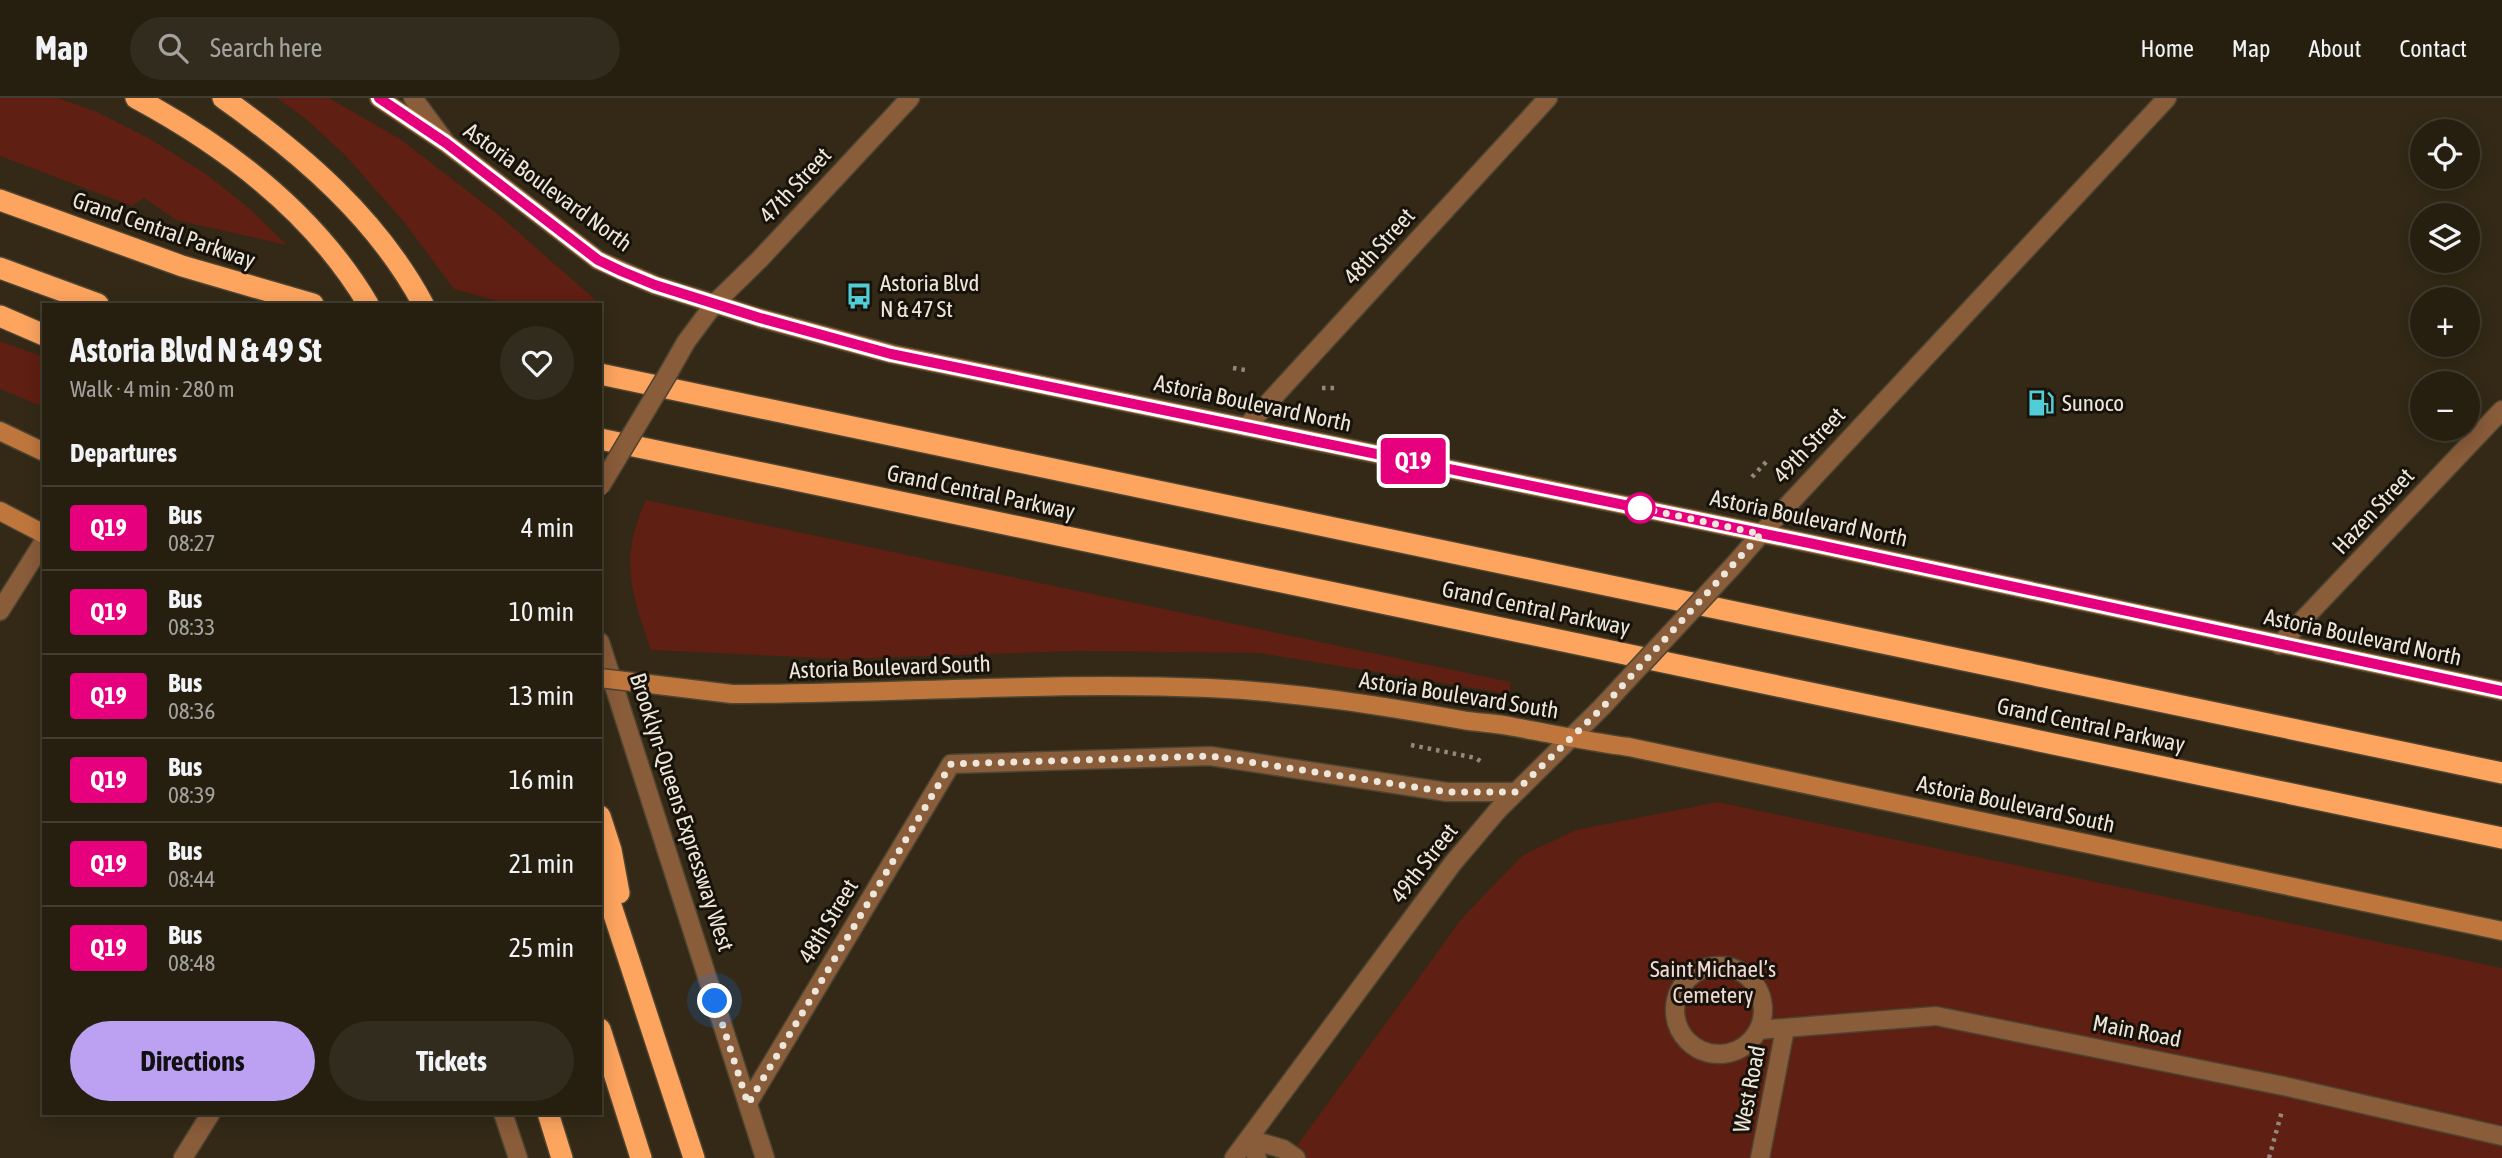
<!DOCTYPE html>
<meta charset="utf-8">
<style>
:root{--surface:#261f10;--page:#322c1e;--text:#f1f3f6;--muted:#a4a29f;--line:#423d30;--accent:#bca0f2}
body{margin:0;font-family:"Asap Condensed",sans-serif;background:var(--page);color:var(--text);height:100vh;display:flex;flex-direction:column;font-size:26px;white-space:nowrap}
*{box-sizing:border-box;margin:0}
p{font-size:23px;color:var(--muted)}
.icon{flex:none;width:38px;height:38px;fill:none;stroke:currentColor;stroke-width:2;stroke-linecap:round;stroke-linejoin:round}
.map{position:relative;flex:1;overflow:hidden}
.panel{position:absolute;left:42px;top:205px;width:560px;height:812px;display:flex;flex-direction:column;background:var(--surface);border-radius:0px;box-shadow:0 4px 18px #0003,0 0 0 2px var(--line)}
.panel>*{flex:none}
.badge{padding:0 14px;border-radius:5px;font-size:24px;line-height:46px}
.fabs{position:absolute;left:2410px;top:21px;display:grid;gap:14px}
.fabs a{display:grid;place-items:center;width:70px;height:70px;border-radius:50%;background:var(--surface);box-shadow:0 4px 18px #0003,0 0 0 2px var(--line);font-size:35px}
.you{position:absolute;width:35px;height:35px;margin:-18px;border:5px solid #fff;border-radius:50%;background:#1a73e8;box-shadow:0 0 0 10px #1a73e833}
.map>.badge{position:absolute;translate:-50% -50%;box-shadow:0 0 0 4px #fff}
h2{padding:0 28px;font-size:26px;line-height:63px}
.round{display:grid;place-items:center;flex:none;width:74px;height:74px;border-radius:37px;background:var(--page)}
.headline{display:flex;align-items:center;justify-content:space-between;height:119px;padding:0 28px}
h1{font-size:33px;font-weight:700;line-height:52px}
.primary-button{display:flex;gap:14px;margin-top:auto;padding:14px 28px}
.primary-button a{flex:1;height:80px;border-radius:42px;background:var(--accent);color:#111;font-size:28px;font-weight:700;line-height:80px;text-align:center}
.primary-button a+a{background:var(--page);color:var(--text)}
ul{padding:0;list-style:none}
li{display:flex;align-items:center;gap:21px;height:84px;padding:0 28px;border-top:2px solid var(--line)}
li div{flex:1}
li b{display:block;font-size:26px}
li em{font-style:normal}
li .badge{min-width:77px;font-weight:700;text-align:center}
header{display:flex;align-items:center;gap:42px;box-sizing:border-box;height:98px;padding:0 35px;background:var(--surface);border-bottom:2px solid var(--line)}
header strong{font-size:33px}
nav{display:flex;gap:38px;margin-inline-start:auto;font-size:24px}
.search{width:490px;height:63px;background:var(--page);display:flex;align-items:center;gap:18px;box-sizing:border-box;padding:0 24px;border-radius:38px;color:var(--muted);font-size:26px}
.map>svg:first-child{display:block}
.green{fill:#5f1f12}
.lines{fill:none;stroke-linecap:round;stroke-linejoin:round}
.service-casing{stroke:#4d4432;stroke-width:21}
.minor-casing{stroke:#4d4432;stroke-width:21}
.tertiary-casing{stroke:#4d4432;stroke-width:21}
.secondary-casing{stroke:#4d4432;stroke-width:21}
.motorway-casing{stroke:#4d4432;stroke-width:24}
.path{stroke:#918979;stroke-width:4.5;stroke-dasharray:3.5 5;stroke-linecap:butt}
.service{stroke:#895c3a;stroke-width:18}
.minor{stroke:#895c3a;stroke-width:18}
.tertiary{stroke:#895c3a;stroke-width:18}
.secondary{stroke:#be763d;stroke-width:18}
.motorway{stroke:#fda45f;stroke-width:21}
.tertiary-bridge-casing{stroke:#4d4432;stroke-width:21;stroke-linecap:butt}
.secondary-bridge-casing{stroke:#4d4432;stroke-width:21;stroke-linecap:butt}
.tertiary-bridge{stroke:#895c3a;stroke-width:18}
.secondary-bridge{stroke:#be763d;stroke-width:18}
.line-casing{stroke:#fff;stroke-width:16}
.line{stroke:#e6007e;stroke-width:10}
.walk{stroke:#ede7db;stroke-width:7;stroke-dasharray:0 12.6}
.stop-dot{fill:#fff;stroke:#e6007e;stroke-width:3.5}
.labels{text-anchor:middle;stroke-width:6;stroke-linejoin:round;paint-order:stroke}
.street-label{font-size:23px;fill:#ede7db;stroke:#17120a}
.poi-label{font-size:23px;fill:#ede7db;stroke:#17120a;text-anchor:start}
.park-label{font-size:23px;fill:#f1d9d3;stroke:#17120a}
</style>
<header>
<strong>Map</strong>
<div class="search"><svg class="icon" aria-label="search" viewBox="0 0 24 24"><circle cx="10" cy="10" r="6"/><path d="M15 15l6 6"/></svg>Search here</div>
<nav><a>Home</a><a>Map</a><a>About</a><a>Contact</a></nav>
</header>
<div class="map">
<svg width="2502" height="1060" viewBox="0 0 2502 1060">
<rect width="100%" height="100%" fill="#332916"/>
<!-- green -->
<path class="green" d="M0,0H58L97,14L152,42L206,76L250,111L287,147L176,122L144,100L132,108L0,58Z
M277,0H329L400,41L500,118L600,206H507L454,191L404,124L346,58L306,21Z
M0,243L44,259V309L0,291Z
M646,402L1510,584V596L1259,555L1076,553L842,561L651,552C631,494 619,460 646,402Z
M1718,704L2502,870V1060H1288L1463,819L1523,757L1576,732Z"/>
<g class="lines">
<!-- service casing -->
<g class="service-casing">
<path id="service" d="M1675 912a44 44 0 1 1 88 0a44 44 0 1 1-88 0Z
M1758,932L1936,918L2288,989L2502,1038
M1257,1060L1249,1041L1283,1051L1296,1060
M1760,1060L1785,931"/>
</g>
<!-- minor casing -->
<g class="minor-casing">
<path id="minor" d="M413,0L444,42
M715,205L760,161L910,0
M1246,329L1548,0
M1761,436L2167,0
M0,513L44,443
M2279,547L2502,312
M748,1005L951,666L1210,658L1447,694H1515
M183,1060L211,1015"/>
</g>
<!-- tertiary casing -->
<g class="tertiary-casing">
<path id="tertiary" d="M669,274L686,244L715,205
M1733,468L1761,436
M600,544L765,1060
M503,1015L518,1060
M1234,1060L1453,765L1498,712L1602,609"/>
</g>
<!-- secondary casing -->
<g class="secondary-casing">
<path id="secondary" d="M379,0L446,45L598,162L622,173L655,187L760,220L892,256L1809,445L2502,593
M0,333L44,354
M0,413L44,436
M732,596C891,596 1050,583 1209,590C1294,594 1378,607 1462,622C1479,625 1497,625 1514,629C1553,636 1590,644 1629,649L2502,833"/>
</g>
<!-- motorway casing -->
<g class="motorway-casing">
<path id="motorway" d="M136,0C229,50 314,115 368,206
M223,0C302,56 377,120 423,206
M0,102L182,168L313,206
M0,170L98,206
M0,218L44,237
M600,276L2502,675
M600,341L2502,740
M600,718L611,752L619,795
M600,774L694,1060
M600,931L641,1060
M548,1015L562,1060"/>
</g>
<!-- path -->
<path class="path" d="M1233,270L1245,272
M1322,290H1334
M1752,379L1768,362
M1411,647L1476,660L1484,666
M2269,1060L2282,1013"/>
<!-- service -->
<use href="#service" class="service"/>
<!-- minor -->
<use href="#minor" class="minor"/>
<!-- tertiary -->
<use href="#tertiary" class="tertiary"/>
<!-- secondary -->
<use href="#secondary" class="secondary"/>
<!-- motorway -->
<use href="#motorway" class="motorway"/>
<!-- tertiary-bridge casing -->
<g class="tertiary-bridge-casing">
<path id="tertiary-bridge" d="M600,389L669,274
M1602,609L1733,468"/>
</g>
<!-- secondary-bridge casing -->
<g class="secondary-bridge-casing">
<path id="secondary-bridge" d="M600,580L732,596"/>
</g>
<!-- tertiary-bridge -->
<use href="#tertiary-bridge" class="tertiary-bridge"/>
<!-- secondary-bridge -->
<use href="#secondary-bridge" class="secondary-bridge"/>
</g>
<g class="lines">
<!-- line casing -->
<g class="line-casing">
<path id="line" d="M379,0L446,45L598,162L621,173L655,187L760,220L891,256L1809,445L2502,593"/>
</g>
<!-- line -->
<use href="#line" class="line"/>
<!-- walk -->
<path class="walk" d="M715,903L748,1006L951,666L1210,658L1447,694H1515L1602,610L1761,436L1632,408L1640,410"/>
</g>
<!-- icons -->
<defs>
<g id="bus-bare" transform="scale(2.1)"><path d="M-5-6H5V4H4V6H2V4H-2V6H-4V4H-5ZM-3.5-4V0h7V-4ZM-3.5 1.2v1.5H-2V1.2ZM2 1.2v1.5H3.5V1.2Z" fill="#52ccd6" stroke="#17120a" stroke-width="2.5" paint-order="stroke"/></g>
<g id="fuel-bare" transform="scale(2.1)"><path d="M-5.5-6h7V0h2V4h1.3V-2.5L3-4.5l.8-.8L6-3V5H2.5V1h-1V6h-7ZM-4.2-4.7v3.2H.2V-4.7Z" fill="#52ccd6" stroke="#17120a" stroke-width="2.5" paint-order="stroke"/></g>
</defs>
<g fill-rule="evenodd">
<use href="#bus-bare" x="859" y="198"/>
<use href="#fuel-bare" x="2041" y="305"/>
</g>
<!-- markers -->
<circle class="stop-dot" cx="1640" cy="410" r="14"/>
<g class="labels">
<!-- street labels -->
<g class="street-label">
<text transform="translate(795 87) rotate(-47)" y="8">47th Street</text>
<text transform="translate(548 89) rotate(36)" y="8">Astoria Boulevard North</text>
<text transform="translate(164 132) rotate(19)" y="8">Grand Central Parkway</text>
<text transform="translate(1379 148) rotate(-48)" y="8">48th Street</text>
<text transform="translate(1253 305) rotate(12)" y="8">Astoria Boulevard North</text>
<text transform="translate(1809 347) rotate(-47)" y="8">49th Street</text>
<text transform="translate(981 394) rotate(12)" y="8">Grand Central Parkway</text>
<text transform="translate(2373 413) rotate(-47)" y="8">Hazen Street</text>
<text transform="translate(1809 420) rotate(12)" y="8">Astoria Boulevard North</text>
<text transform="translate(1536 510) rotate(12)" y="8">Grand Central Parkway</text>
<text transform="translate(2363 539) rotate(12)" y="8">Astoria Boulevard North</text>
<text transform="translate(890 569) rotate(-2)" y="8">Astoria Boulevard South</text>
<text transform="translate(1459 597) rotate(9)" y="8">Astoria Boulevard South</text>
<text transform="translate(2091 627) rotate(12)" y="8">Grand Central Parkway</text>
<text transform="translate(2016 706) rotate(12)" y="8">Astoria Boulevard South</text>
<text transform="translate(682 714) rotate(72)" y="8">Brooklyn-Queens Expressway West</text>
<text transform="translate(1424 765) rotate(-52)" y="8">49th Street</text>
<text transform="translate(828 823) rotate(-59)" y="8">48th Street</text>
<text transform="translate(2137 933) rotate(11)" y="8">Main Road</text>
<text transform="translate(1749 991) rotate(-79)" y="8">West Road</text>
</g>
<!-- poi labels -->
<g class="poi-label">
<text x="880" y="193">Astoria Blvd<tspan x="880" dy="26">N &amp; 47 St</tspan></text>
<text x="2062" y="313">Sunoco</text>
</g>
<!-- park labels -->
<g class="park-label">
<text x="1713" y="879">Saint Michael’s<tspan x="1713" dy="26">Cemetery</tspan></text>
</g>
</g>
</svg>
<div class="fabs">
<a><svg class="icon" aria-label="locate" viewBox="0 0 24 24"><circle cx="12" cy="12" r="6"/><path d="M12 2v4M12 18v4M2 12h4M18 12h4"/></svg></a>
<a><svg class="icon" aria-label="layers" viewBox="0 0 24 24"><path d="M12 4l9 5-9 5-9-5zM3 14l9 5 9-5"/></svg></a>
<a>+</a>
<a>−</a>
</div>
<div class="you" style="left:715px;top:903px"></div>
<b class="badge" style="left:1413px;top:363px;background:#e6007e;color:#fff">Q19</b>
<section class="panel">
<div class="headline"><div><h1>Astoria Blvd N &amp; 49 St</h1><p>Walk · 4 min · 280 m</p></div><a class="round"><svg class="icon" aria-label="heart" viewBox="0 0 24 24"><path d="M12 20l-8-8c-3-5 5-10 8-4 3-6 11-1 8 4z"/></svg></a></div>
<h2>Departures</h2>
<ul>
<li><span class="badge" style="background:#e6007e;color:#fff">Q19</span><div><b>Bus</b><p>08:27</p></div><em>4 min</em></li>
<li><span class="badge" style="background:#e6007e;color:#fff">Q19</span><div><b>Bus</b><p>08:33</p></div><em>10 min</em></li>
<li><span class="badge" style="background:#e6007e;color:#fff">Q19</span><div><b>Bus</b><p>08:36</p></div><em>13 min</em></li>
<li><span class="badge" style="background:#e6007e;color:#fff">Q19</span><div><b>Bus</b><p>08:39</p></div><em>16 min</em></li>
<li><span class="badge" style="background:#e6007e;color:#fff">Q19</span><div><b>Bus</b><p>08:44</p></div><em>21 min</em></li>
<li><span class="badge" style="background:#e6007e;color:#fff">Q19</span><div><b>Bus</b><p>08:48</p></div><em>25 min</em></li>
</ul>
<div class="primary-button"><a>Directions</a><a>Tickets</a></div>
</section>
</div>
